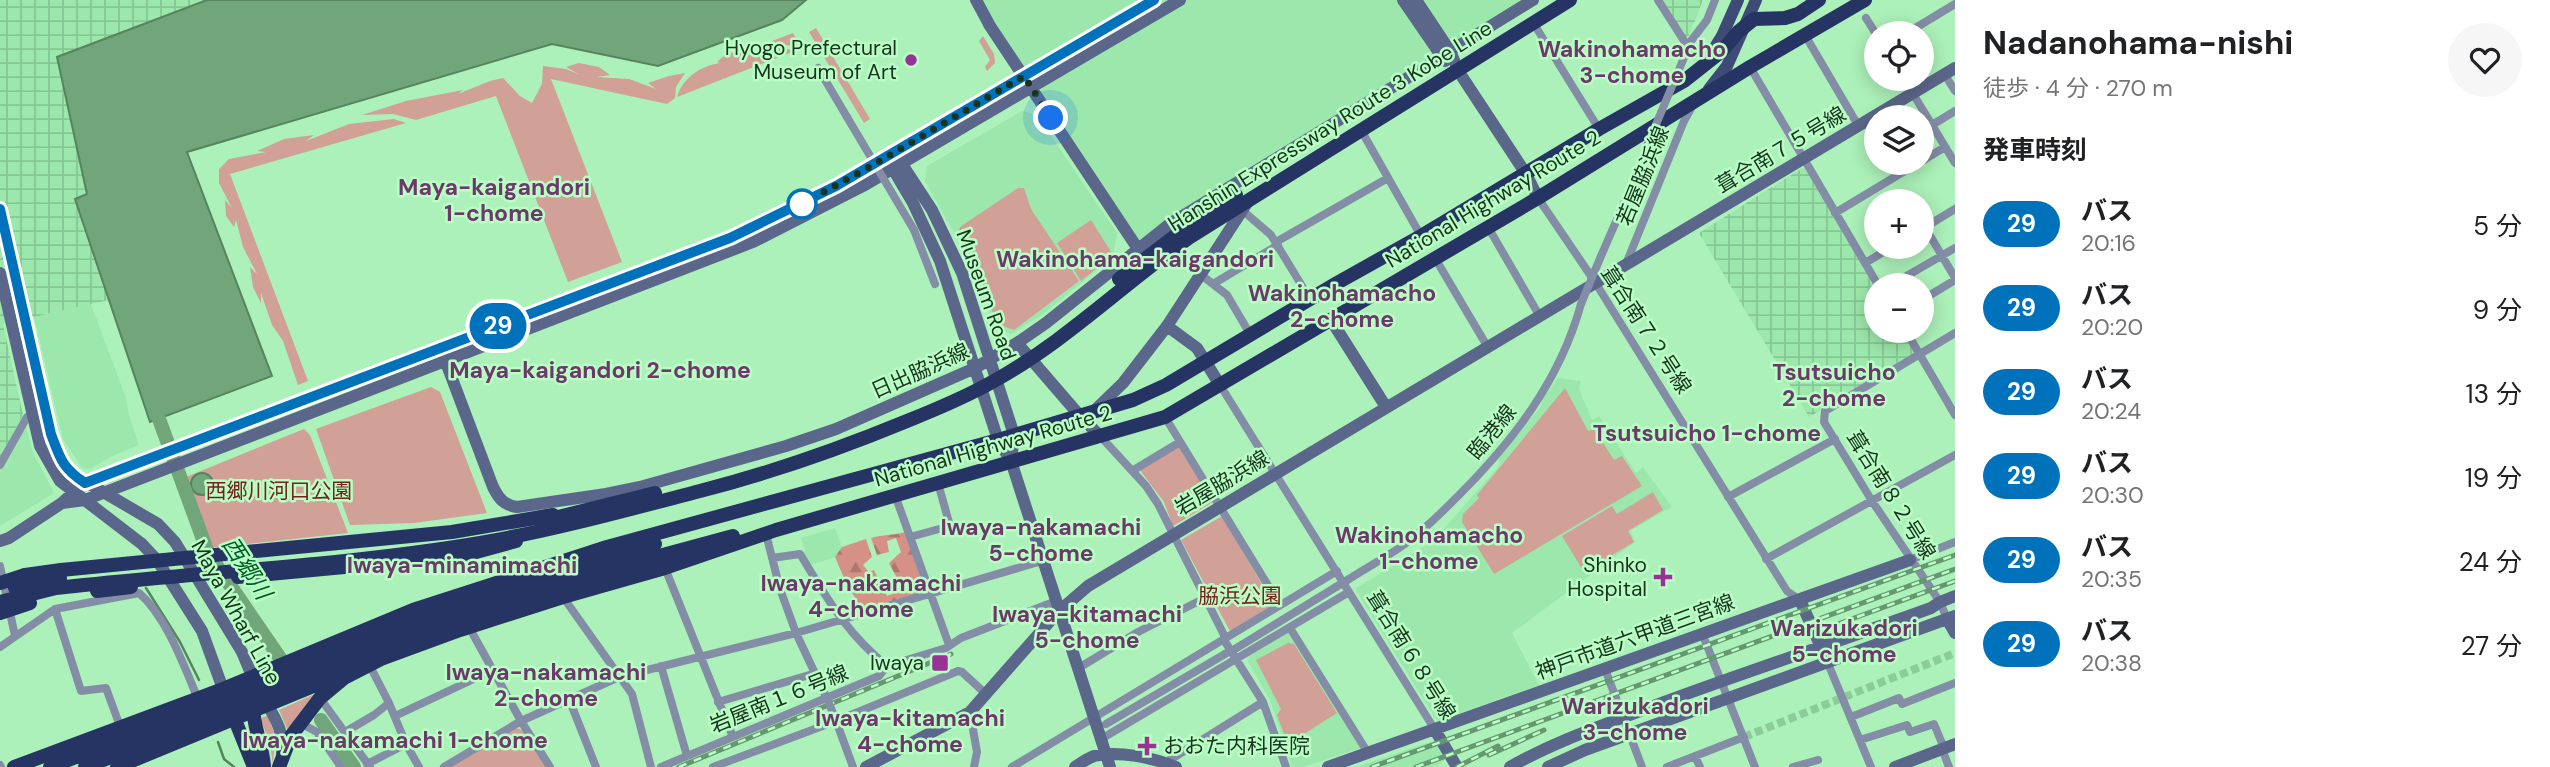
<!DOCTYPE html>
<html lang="ja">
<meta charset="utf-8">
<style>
:root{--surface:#fff;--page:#f6f6f6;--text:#202124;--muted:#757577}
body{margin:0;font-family:"DM Sans","Noto Sans JP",sans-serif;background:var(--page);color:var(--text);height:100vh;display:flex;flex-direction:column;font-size:26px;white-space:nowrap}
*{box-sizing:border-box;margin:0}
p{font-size:23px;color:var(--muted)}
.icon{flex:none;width:38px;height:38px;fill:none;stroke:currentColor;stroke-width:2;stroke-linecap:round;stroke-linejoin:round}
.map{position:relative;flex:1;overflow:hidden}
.side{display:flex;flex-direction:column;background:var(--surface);width:595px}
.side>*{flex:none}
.badge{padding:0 14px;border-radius:23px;font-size:24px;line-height:46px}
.buttons{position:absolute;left:1864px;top:21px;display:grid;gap:14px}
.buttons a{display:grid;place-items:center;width:70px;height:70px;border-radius:50%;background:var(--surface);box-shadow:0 4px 18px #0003;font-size:35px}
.you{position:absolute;width:35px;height:35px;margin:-18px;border:5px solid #fff;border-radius:50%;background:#1a73e8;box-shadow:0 0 0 10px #1a73e833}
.map>.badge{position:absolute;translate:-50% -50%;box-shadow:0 0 0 4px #fff}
h2{padding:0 28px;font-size:26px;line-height:63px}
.round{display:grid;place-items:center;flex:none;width:74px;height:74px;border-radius:37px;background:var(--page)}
.summary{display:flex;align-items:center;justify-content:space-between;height:119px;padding:0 28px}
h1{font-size:33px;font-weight:700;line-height:52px}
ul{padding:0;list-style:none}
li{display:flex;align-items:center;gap:21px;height:84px;padding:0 28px}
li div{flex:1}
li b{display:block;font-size:26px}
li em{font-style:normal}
li .badge{min-width:77px;font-weight:700;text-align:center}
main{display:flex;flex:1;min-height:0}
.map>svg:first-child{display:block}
.built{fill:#9ce7ab}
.industrial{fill:url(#industrial-grid)}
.green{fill:#d1a097}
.forest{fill:url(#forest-firs)}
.water{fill:#71a67b;stroke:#56845f;stroke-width:2}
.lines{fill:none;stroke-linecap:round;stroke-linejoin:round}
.stream{stroke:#56845f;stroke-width:2.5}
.river{stroke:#71a67b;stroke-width:14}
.street-tunnel{stroke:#8ecb9a;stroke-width:8;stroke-dasharray:8 4;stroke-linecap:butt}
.street{stroke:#848da6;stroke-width:8}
.secondary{stroke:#5b678a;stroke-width:12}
.primary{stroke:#3e4b76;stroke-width:12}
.highway{stroke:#263463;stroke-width:14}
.rail-casing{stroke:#669870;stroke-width:5}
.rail{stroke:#b9ffc5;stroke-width:2.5;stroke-dasharray:8;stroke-linecap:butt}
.street-bridge{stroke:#848da6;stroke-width:8}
.highway-bridge{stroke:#263463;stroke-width:14}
.line-casing{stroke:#fff;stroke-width:16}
.line{stroke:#0072bc;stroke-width:10}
.walk{stroke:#18341e;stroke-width:7;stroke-dasharray:0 12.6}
.poi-dot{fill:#993295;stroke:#b9ffc5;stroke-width:2.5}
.stop-dot{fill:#fff;stroke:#0072bc;stroke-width:3.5}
.labels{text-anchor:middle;stroke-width:5;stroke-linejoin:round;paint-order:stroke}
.poi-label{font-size:21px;fill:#18341e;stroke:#b9ffc5;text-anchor:end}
.street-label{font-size:21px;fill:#18341e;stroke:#b9ffc5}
.park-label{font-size:21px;fill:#74221a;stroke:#b9ffc5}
.neighbourhood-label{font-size:23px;font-weight:bold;fill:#6d396a;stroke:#b9ffc5}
.water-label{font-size:23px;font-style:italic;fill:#005c26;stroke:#b9ffc5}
</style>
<main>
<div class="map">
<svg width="1955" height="767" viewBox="0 0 1955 767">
<defs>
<pattern id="industrial-grid" width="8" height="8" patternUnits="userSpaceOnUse" patternTransform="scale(1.75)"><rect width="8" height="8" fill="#9ce7ab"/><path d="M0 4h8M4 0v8" fill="none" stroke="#86c793"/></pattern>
<pattern id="forest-firs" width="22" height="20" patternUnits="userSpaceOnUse" patternTransform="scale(1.75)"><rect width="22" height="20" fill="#d69186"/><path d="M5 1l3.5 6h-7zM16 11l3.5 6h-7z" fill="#ad776d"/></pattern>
</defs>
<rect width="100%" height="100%" fill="#acf1b9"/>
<!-- built -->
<path class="built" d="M976,0H1533L1138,249Z
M1022,111L1037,115L1117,233L1113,257L1042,315L1011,334L995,328L993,323L968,258L925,181L927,166Z
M91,304L126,398L129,415L139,445L110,457L90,469L82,468L63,439L34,317Z
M1558,378L1581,381L1579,389L1592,420L1599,416L1636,473L1643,467L1672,507L1630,531L1635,542L1512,633L1539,685L1437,721L1355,589L1433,541L1500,465L1499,458L1541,406L1542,399Z
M26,426L33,452L54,493L0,526V472Z
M835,528L842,547L835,557L810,565L802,553L805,551L801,538Z
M1287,632L1292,634L1361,748L1303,767H1292L1270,700L1248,662L1249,656Z
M1436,740L1444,761L1435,767H1356Z"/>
<!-- industrial -->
<path class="industrial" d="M0,0H207L57,57L88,194L75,200L109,300L3,324L23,415L0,458Z
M1662,0H1703L1689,36L1684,37Z
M1804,167L1876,287V331H1902L1916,354L1809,417L1699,233Z"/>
<!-- green -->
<path class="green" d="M816,28L870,119L864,123L809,32Z
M793,33L797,40L794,46L767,43Z
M983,36L994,54L995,63L987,71L985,67L990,60L979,41Z
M765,47H780L795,51L677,97C683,78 700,66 720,63L717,62L727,53L747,52L741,59Z
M579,63L599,67L610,75L596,77L629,79L656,89L648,83L669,76L685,73L676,87L675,98L667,104L551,79L622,262L568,282L496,96L416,120L393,114L362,115L406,101L463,90L458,94L490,81L503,78L520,96L532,103L542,84L543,66L566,69L580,75L566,67Z
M394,119L406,123L230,174L308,381L298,385L283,341L272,325L261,293V303L253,287L250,267L257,274L243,247L236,220L234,227L226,216L225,200L232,208L219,183V169L229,159L266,152L257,151L284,139L314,135L306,141L349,124Z
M1018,188H1024L1031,209L1079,281L1014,330L997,324L983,287L981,269L959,230L960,227Z
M1091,220L1113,255L1081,281L1057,243Z
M431,387L440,392L487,513L414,523L350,525L316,429Z
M1565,388L1588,431L1594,429L1614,460L1622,456L1642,486L1494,574L1462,522L1463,514L1479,498L1477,495Z
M304,429L310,435L348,533L209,548L186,477Z
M1179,446L1213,502L1173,526L1164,502L1139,469Z
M1653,492L1663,510L1628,531L1634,542L1584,572L1562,536L1612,506L1617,514Z
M1222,516L1275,606L1231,633L1181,540Z
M1288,643L1294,644L1337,713L1288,744L1277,715L1281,709L1256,660Z
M317,693L288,731L279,710Z
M268,716L275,736L273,764L270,744L261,720L263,717Z
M516,728L523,730L546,767H451Z"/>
<!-- forest -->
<path class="forest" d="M905,532L926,593L863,610L847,585L835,557L842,547L866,539L872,557L863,565L869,572L874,570L887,596L900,591L898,580L889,563L901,552L896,538L887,541L889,552L877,555L871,538C883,534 893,536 905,532Z"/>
<!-- water -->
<path class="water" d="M207,0H806L782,20L658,66L552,44L187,152L272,376L150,422L75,199L87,194L57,57Z
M191 484a11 11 0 1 1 22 0a11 11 0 1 1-22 0Z"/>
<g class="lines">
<!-- stream -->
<path class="stream" d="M146,588L180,642L199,680
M218,742L224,759L234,767"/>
<!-- river -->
<path class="river" d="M159,419L208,553L280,658
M321,720L354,767"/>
<!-- street-tunnel -->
<path class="street-tunnel" d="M1744,737L1955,653"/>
<!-- street -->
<path class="street" d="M1658,0L1690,50L1708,59
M1866,18L1876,34
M1534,24L1599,129
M1907,33L1955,4
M1805,35L1859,127
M1691,41L1707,20L1715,0
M1750,67L1878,285
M818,68L847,117
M1945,75L1955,91
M1904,79L1955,163
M1932,125L1955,111
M1361,130L1421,236
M1922,161L1945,147
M1538,198L1595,282L1787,591L1798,599
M1242,210L1271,235L1310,299
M1835,213L1918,163
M1488,227L1539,315
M1925,227L1955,278
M1922,229L1955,209
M914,230L935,284
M1276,242L1388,178
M1601,256L1645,155L1647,146
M1435,258L1487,346
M1865,263L1892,247
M1626,264L1684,121L1693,105
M1200,274L1227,295L1250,334
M1213,284L1278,245
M1891,285L1955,248
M1922,300L1955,280
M1906,331L1955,415
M1220,385L1435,730
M1165,417L1280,605
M1101,437L1146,486L1158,504L1224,635V640L1263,702L1286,767
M0,465L27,417L32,413
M1132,471L1180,442
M895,495L949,645
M1728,497L1835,439
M766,534L780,589L796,633L828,701
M910,537L950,526L938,483
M772,558L800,554C827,598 846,633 887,666
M1766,559L1955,455
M1910,560L1955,542
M0,566L15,636
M665,568L733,737
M1349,579C1366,568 1383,559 1399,548C1421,533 1440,514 1459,495C1514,440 1560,380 1581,304
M563,597L632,694L651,767
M55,609L81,691L106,688L121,729
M1947,619L1940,602L1872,501L1824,422L1825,411L1955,333
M469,627L521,721L550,767
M1290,628L1368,753
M1702,633L1755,767
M0,647L55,609L139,593C166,616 184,666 198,699
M1235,649L1336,587
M1827,661L1871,767
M370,666L389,703L406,744L419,767
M661,666L687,756
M1077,669L1138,632L1205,598
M1605,669L1642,767
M320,698L370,767
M569,699L596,767
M718,702L816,673
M970,712L977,752L974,767
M395,716L493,670
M1851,717L1899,698L1902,704L1955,683
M835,718L853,767
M300,723L317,732L341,767
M1106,724L1225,654
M345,732L374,715L389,703
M1101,739L1349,592
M1860,740L1907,725L1910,732L1934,724L1944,748
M1942,749L1949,767
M1695,756L1700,767
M1165,763L1263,702
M367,764L406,744
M0,765L1,767
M444,767L521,721L619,677L796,633L1042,561
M661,767L879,676L887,666L946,648L961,638L1051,603L1056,610
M713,767L836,721L958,671L962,672L987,695
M1012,767L1337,571
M1667,767L1744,737
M1793,767L1818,760"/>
<!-- secondary -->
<path class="secondary" d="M976,0L990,26L1138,249
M1403,0L1445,61
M1416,0L1450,51L1459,72L1526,174L1538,198
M1450,51L1533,0
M898,158L932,210L962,273L1014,435L1011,461
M890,164L913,203L940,261L998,440L1011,461L1110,767
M0,210L41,396L59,456L69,472L158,524L175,542L242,652L255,683
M0,273L40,446L60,481L142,544L157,560L202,631L223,689
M1331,320L1386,407
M1167,326L1197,348L1220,385
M1017,343L1080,416L1101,437
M442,352L493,487C499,499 504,505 517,507L606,494L640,487L786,446L836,429L975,368L1017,343L1046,323L1171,223L1440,58
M1092,413L1123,383L1167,326L1247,203
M62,503L85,500L753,242L863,186L1180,0
M0,541L9,538L62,503L84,483L105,474L545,309L730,238L769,220L873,165L1154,0
M1800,600L1824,654
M1947,619L1955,633
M264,699C275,718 284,730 282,753
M1435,730L1457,767
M866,767L970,712L1058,612L1088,586L1955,68
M1075,767C1081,763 1088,758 1094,756C1118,750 1154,758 1176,767
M1328,767L1910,560
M1510,767C1552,743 1598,727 1643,710C1738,674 1835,643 1931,608L1940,602L1955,596
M1548,767L1585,750L1955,616
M1895,767L1955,744"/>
<!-- primary -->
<path class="primary" d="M1707,60L1722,36L1738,0
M1709,89L1727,66L1756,0"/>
<!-- highway -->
<path class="highway" d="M659,556L733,536
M25,575L61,570L452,532L553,515
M238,577L441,558L476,552L516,541
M97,591L131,587
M253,703C252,725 263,745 264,767
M231,710L254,767
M14,767L223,689L413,610L607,547L998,440L1133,400L1166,385L1337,283L1421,236L1599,129L1684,81L1722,51L1738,32L1754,19L1785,18L1798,14L1819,0
M117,767L340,675
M279,767L291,736L320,698L344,678L381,659L460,630L563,597L665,568L776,530L1165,417L1538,198L1750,67L1865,0"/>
<!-- rail casing -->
<g class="rail-casing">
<path id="rail" d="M1827,628L1955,581
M1489,755L1544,730
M679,767L951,654
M1372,767L1955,555
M1416,767L1955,569
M1457,767L1498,746"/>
</g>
<!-- rail -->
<use href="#rail" class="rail"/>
<!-- street-bridge -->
<path class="street-bridge" d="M847,117L914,230
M1647,146L1691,41
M1581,304L1601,256
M1336,587L1349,579
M1225,654L1235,649
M828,701L835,718"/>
<!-- highway-bridge -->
<path class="highway-bridge" d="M1119,279L1184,229L1236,195
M542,521L655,493
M0,583L25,575
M15,588L60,578
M0,602L56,588L84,585C215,571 350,565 480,543C554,530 627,510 700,491C771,473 839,449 907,421C937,409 966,397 994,381C1065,342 1123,284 1190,237L1570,0
M0,613L30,603
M50,767L242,693L420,621L655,544
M85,767L246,705L413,635L659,556"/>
</g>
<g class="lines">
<!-- line casing -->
<g class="line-casing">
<path id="line" d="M0,209L51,434C60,458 62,468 85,483L730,238L836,186L1154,0"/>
</g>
<!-- line -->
<use href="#line" class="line"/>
<!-- walk -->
<path class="walk" d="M802,204L873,165L1024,76L1051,118"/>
</g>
<!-- markers -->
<g class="poi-dot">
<circle cx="911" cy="60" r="7"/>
<path d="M1659.5 566.5h7v7h7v7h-7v7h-7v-7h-7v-7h7z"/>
<rect x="931" y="654" width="18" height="18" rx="3.5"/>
<path d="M1143.5 735.5h7v7h7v7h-7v7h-7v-7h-7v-7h7z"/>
</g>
<circle class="stop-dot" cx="802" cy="204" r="14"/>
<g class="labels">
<!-- poi labels -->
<g class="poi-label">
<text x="897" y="55">Hyogo Prefectural<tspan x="897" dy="24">Museum of Art</tspan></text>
<text x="1647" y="572">Shinko<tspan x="1647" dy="24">Hospital</tspan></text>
<text x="924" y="670">Iwaya</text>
<text x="1163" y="753" text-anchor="start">おおた内科医院</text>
</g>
<!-- street labels -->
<g class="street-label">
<text transform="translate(1330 126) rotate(-32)" y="7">Hanshin Expressway Route 3 Kobe Line</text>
<text transform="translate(1781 150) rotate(-31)" y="7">葺合南７５号線</text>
<text transform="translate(1643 176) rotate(-68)" y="7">若屋脇浜線</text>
<text transform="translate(1493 199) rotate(-31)" y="7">National Highway Route 2</text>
<text transform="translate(986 295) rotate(70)" y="7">Museum Road</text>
<text transform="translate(1646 330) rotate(57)" y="7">葺合南７２号線</text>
<text transform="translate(920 371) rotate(-24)" y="7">日出脇浜線</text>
<text transform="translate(1492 432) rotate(-51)" y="7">臨港線</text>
<text transform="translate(993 446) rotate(-16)" y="7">National Highway Route 2</text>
<text transform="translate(1222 483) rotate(-31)" y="7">岩屋脇浜線</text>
<text transform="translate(1891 495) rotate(58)" y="7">葺合南８２号線</text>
<text transform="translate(236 612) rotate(61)" y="7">Maya Wharf Line</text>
<text transform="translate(1635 637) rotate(-20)" y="7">神戸市道六甲道三宮線</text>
<text transform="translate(1411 655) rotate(58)" y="7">葺合南６８号線</text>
<text transform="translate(779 699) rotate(-22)" y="7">岩屋南１６号線</text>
</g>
<!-- park labels -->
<g class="park-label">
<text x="279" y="498">西郷川河口公園</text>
<text x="1240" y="603">脇浜公園</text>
</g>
<!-- neighbourhood labels -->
<g class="neighbourhood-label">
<text x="1632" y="57">Wakinohamacho<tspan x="1632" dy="26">3-chome</tspan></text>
<text x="494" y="195">Maya-kaigandori<tspan x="494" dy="26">1-chome</tspan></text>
<text x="1135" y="267">Wakinohama-kaigandori</text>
<text x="1342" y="301">Wakinohamacho<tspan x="1342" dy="26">2-chome</tspan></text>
<text x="600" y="378">Maya-kaigandori 2-chome</text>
<text x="1834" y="380">Tsutsuicho<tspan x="1834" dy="26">2-chome</tspan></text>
<text x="1707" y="441">Tsutsuicho 1-chome</text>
<text x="1041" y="535">Iwaya-nakamachi<tspan x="1041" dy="26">5-chome</tspan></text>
<text x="1429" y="543">Wakinohamacho<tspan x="1429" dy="26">1-chome</tspan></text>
<text x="462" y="573">Iwaya-minamimachi</text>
<text x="861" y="591">Iwaya-nakamachi<tspan x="861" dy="26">4-chome</tspan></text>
<text x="1087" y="622">Iwaya-kitamachi<tspan x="1087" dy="26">5-chome</tspan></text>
<text x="1844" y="636">Warizukadori<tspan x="1844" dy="26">5-chome</tspan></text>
<text x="546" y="680">Iwaya-nakamachi<tspan x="546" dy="26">2-chome</tspan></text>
<text x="1635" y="714">Warizukadori<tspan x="1635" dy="26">3-chome</tspan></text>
<text x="910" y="726">Iwaya-kitamachi<tspan x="910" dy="26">4-chome</tspan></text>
<text x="395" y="748">Iwaya-nakamachi 1-chome</text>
</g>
<!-- water labels -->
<g class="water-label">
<text transform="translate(247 568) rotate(57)" y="8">西郷川</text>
</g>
</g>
</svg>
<div class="buttons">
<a><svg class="icon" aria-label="locate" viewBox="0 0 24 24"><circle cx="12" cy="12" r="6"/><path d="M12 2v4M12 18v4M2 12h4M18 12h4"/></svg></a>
<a><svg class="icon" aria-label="layers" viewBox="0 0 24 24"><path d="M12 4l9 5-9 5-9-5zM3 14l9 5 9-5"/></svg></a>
<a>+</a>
<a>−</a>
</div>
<div class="you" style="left:1051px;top:118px"></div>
<b class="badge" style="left:498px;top:326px;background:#0072bc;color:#fff">29</b>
</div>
<section class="side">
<div class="summary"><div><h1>Nadanohama-nishi</h1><p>徒歩 · 4 分 · 270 m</p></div><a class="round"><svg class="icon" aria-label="heart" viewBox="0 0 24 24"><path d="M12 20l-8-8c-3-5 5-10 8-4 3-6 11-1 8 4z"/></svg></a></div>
<h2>発車時刻</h2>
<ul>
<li><span class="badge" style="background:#0072bc;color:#fff">29</span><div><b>バス</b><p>20:16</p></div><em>5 分</em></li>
<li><span class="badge" style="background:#0072bc;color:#fff">29</span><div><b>バス</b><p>20:20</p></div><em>9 分</em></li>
<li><span class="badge" style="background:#0072bc;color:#fff">29</span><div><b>バス</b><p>20:24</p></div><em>13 分</em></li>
<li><span class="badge" style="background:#0072bc;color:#fff">29</span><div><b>バス</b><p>20:30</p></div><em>19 分</em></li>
<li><span class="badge" style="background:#0072bc;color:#fff">29</span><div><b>バス</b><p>20:35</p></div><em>24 分</em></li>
<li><span class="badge" style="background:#0072bc;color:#fff">29</span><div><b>バス</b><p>20:38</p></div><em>27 分</em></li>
</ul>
</section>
</main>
